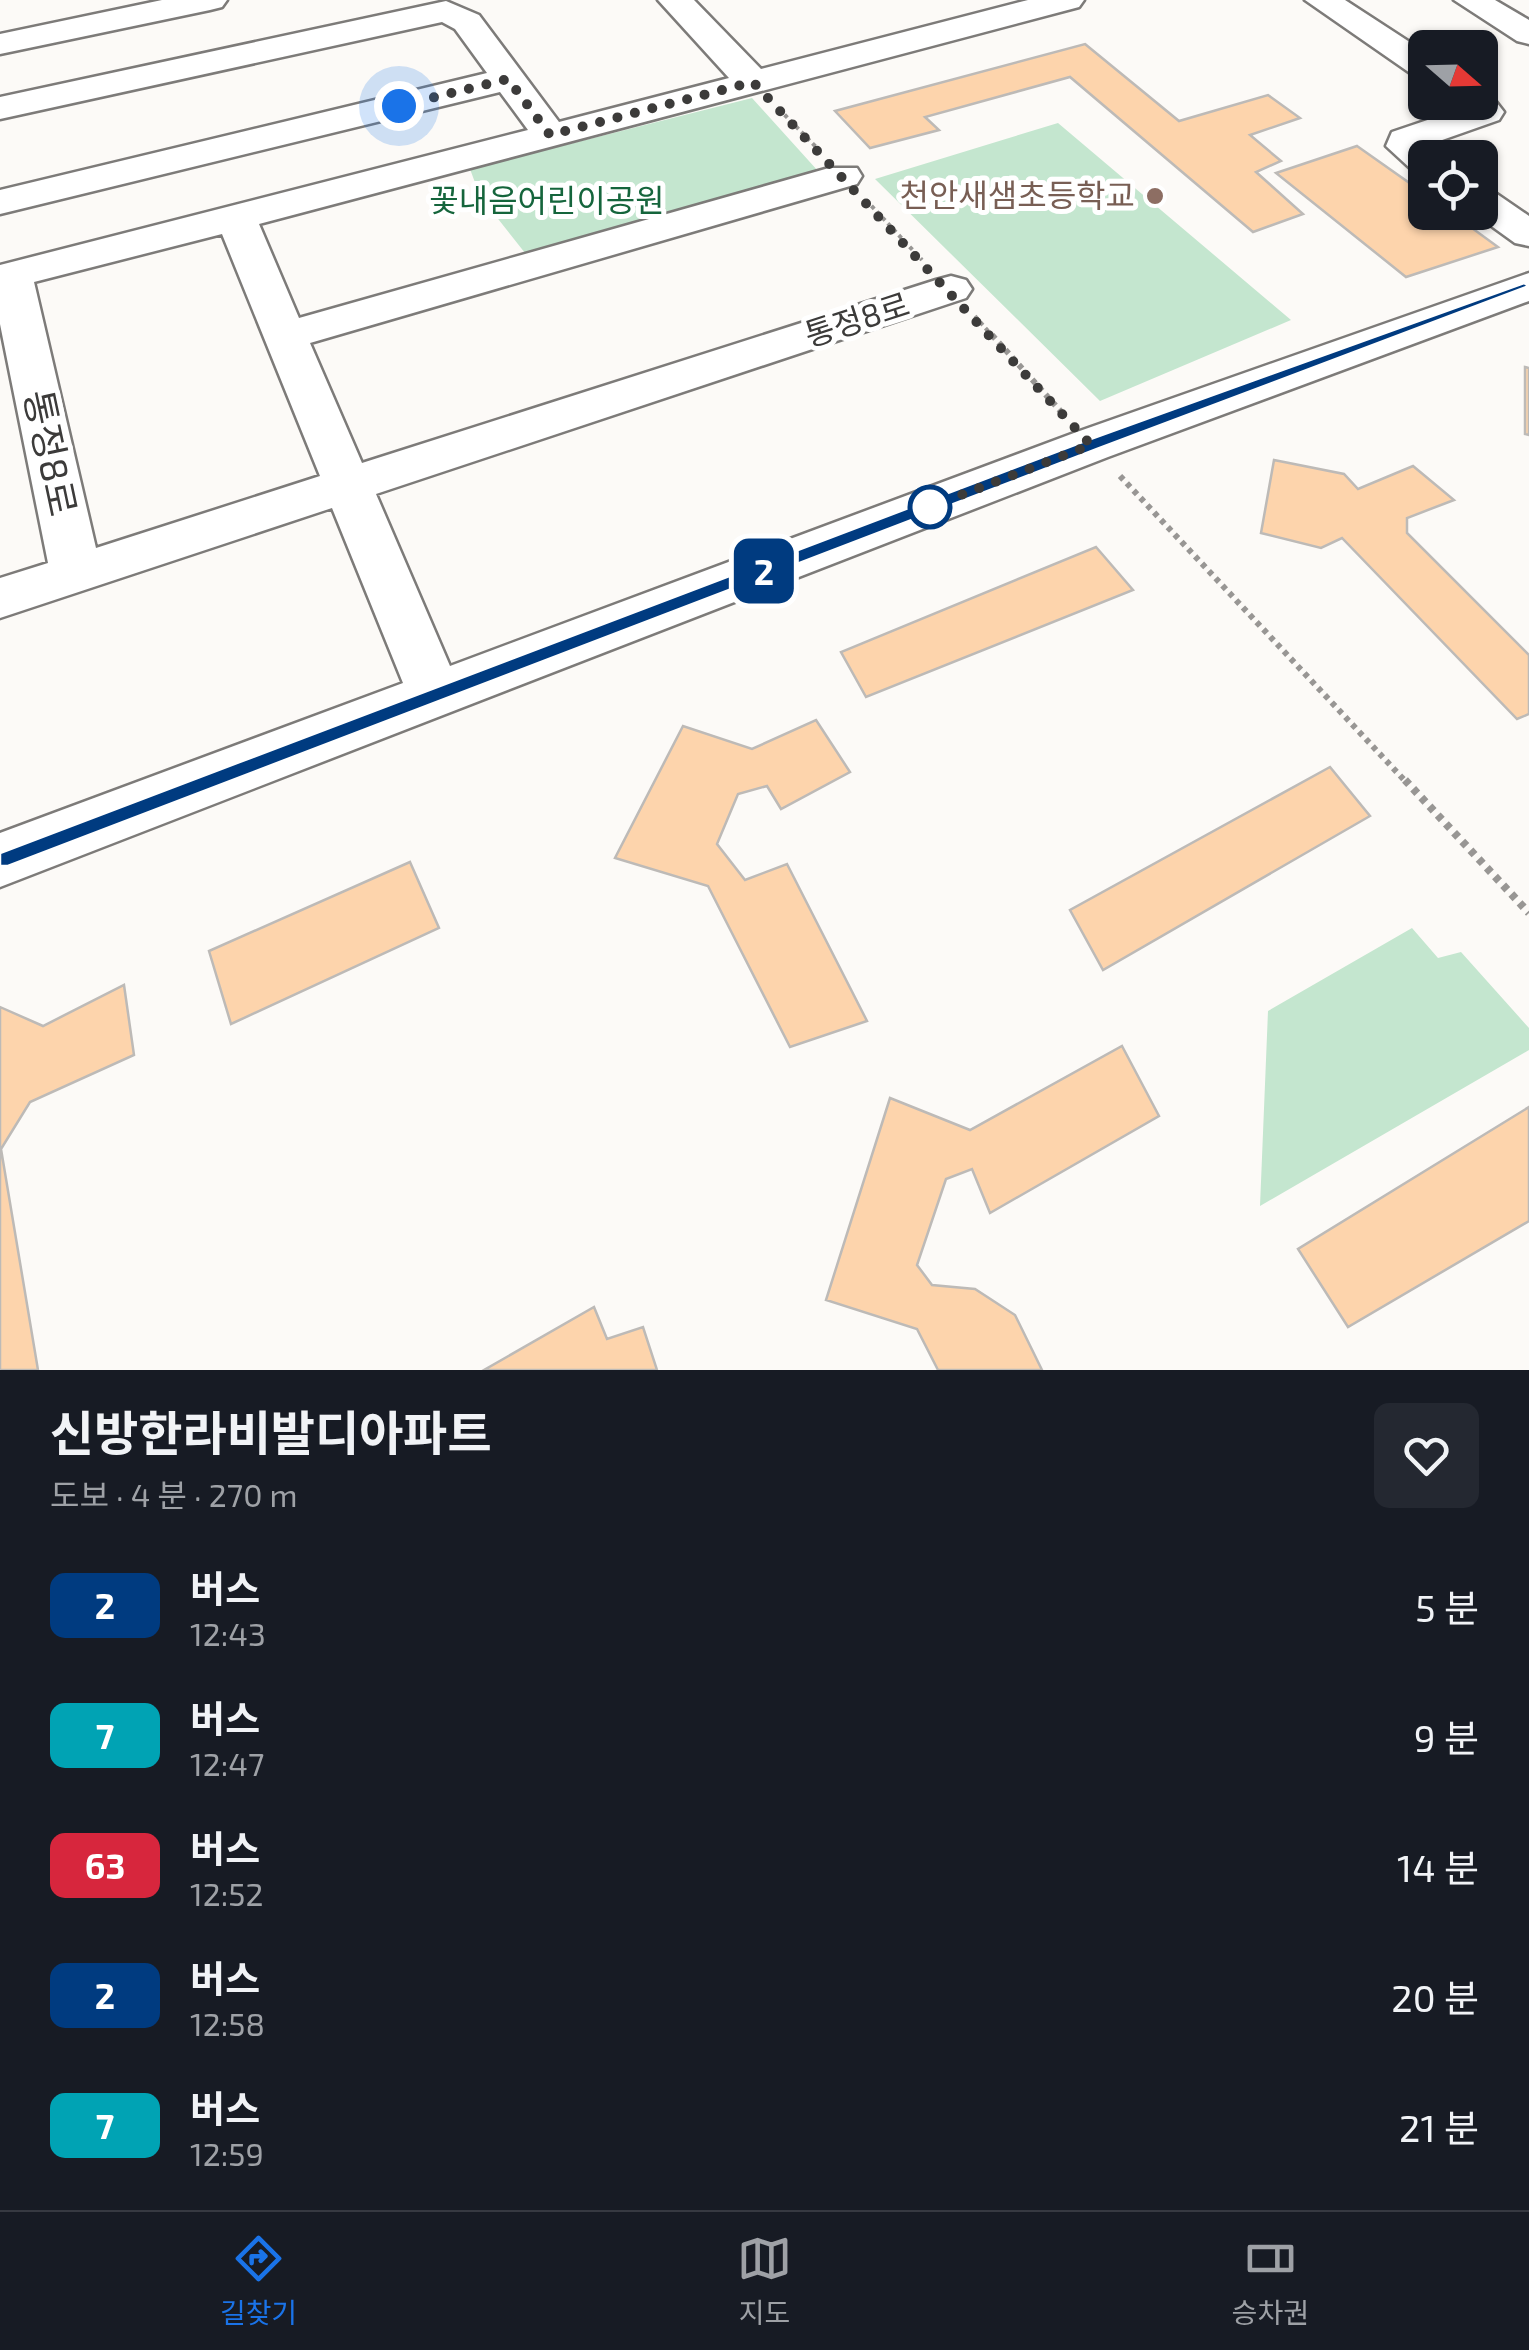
<!DOCTYPE html>
<html lang="ko">
<meta charset="utf-8">
<style>
:root{--surface:#171b24;--page:#242831;--text:#f1f3f6;--muted:#9ea1a6;--line:#363941;--accent:#1a73e8}
body{margin:0;font-family:"Exo 2","Noto Sans KR",sans-serif;background:var(--page);color:var(--text);height:100vh;display:flex;flex-direction:column;font-size:38px;white-space:nowrap}
*{box-sizing:border-box;margin:0}
p{font-size:32px;color:var(--muted)}
.icon{flex:none;width:55px;height:55px;fill:none;stroke:currentColor;stroke-width:2;stroke-linecap:round;stroke-linejoin:round}
.map{position:relative;height:1370px;overflow:hidden}
.side{display:flex;flex-direction:column;background:var(--surface);flex:1}
.side>*{flex:none}
.badge{padding:0 20px;border-radius:15px;font-size:35px;line-height:65px}
.needle{width:65px;rotate:110deg}
.buttons{position:absolute;left:1408px;top:30px;display:grid;gap:20px}
.buttons a{display:grid;place-items:center;width:90px;height:90px;border-radius:15px;background:var(--surface);box-shadow:0 2px 8px #0004;font-size:50px}
.you{position:absolute;width:50px;height:50px;margin:-25px;border:8px solid #fff;border-radius:50%;background:#1a73e8;box-shadow:0 0 0 15px #1a73e833}
.map>.badge{position:absolute;translate:-50% -50%;box-shadow:0 0 0 5px #fff}
.round{display:grid;place-items:center;flex:none;width:105px;height:105px;border-radius:15px;background:var(--page)}
.overview{display:flex;align-items:center;justify-content:space-between;height:170px;padding:0 50px}
h1{font-size:48px;font-weight:700;line-height:75px}
ul{padding:0;list-style:none}
li{display:flex;align-items:center;gap:30px;height:130px;padding:0 50px}
li div{flex:1}
li b{display:block;font-size:38px}
li em{font-style:normal}
li .badge{min-width:110px;font-weight:700;text-align:center}
.dock{display:flex;justify-content:space-around;align-items:center;height:140px;border-top:2px solid var(--line);background:var(--surface);font-size:28px;color:var(--muted)}
.dock a{display:grid;justify-items:center;gap:5px}
.dock .current{color:var(--accent)}
.map>svg:first-child{display:block}
.green{fill:#c4e6cf}
.building{fill:#fdd4ac;stroke:#bdbab7;stroke-width:2.5}
.lines{fill:none;stroke-linecap:round;stroke-linejoin:round}
.minor-casing{stroke:#7d7b79;stroke-width:5}
.path-far2{stroke:#989694;stroke-width:4;stroke-dasharray:4 4;stroke-linecap:butt}
.path-far1{stroke:#989694;stroke-width:6;stroke-dasharray:5 5;stroke-linecap:butt}
.path{stroke:#989694;stroke-width:8;stroke-dasharray:6 6;stroke-linecap:butt}
.minor{fill:#fff;fill-rule:evenodd}
.line{fill:#003b80;stroke:#fff;stroke-width:2.5}
.walk{stroke:#3c3b3a;stroke-width:10;stroke-dasharray:0 18}
.education-dot{fill:#8d6e63;stroke:#fff;stroke-width:4}
.stop-dot{fill:#fff;stroke:#003b80;stroke-width:5}
.labels{text-anchor:middle;stroke-width:10;stroke-linejoin:round;paint-order:stroke}
.far-education-label{font-size:32px;fill:#785e54;stroke:#fff;text-anchor:end}
.far-park-label{font-size:32px;fill:#15653c;stroke:#fff}
.far-street-label{font-size:32px;fill:#3c3b3a;stroke:#fff}
.street-label{font-size:38px;fill:#3c3b3a;stroke:#fff}
</style>
<div class="map">
<svg width="1529" height="1370" viewBox="0 0 1529 1370">
<rect width="100%" height="100%" fill="#fcfaf7"/>
<!-- green -->
<path class="green" d="M752,98L818,171L529,258L480,196L470,169Z
M1058,123L1291,320L1100,401L875,179Z
M1412,928L1438,958L1461,952L1529,1028V1050L1260,1206L1268,1011Z"/>
<!-- building -->
<path class="building" d="M1085,44L1179,121L1268,95L1300,118L1250,135L1281,161L1256,172L1303,214L1253,232L1070,77L925,117L939,130L870,148L835,111Z
M1357,146L1425,194V212H1450L1498,247L1406,277L1276,173Z
M1525,367L1529,368V435L1525,434Z
M1274,460L1344,474L1358,489L1413,466L1454,500L1407,518V533L1529,655V714L1517,719L1342,538L1321,548L1261,533Z
M1096,547L1133,590L866,697L841,652Z
M816,720L850,772L781,809L767,786L738,794L717,844L745,880L787,864L867,1021L790,1047L708,886L615,858L683,726L752,749Z
M1330,767L1370,816L1103,970L1070,910Z
M410,862L439,928L231,1024L209,951Z
M124,985L134,1055L30,1102L1,1149L38,1370H0V1007L43,1026Z
M1122,1046L1159,1116L990,1213L972,1169L946,1179L917,1265L932,1285L975,1289L1015,1315L1042,1370H938L917,1329L826,1300L890,1098L970,1130Z
M1529,1107V1221L1348,1327L1298,1249Z
M594,1307L607,1339L643,1327L657,1370H484Z"/>
<g class="lines">
<!-- minor casing -->
<g class="minor-casing">
<path id="minor" d="M162,0H227L222,7L210,10L0,54V34Z
M658,0H694L761,69L1028,0H1084L1079,7L259,224L299,318L829,168H857L862,176L857,184L310,343L362,463L936,280L951,276L966,280L972,289L966,298L376,494L450,666L1074,433L1529,273V301L1108,457L0,887V833L403,683L332,508L0,618V578L48,563L0,324V265L528,130L500,92L0,214V190L487,73L455,29L442,22L0,119V97L446,1L479,15L559,122L729,78ZM222,234L320,476L96,548L34,282Z
M1305,0H1345L1425,52V79L1413,75Z
M1454,0H1495L1529,20V44L1517,41Z
M1480,92L1490,94L1504,112L1499,120L1428,145L1442,158H1425V172L1411,169L1386,146L1392,132L1463,108L1459,102H1480Z
M1480,188L1494,192L1529,216V246L1515,243L1472,212H1480Z"/>
</g>
<!-- path-far2 -->
<path class="path-far2" d="M779,109L816,147
M866,200L922,260
M975,316L994,338"/>
<!-- path-far1 -->
<path class="path-far1" d="M992,335L1064,415
M1120,476L1407,783"/>
<!-- path -->
<path class="path" d="M1405,780L1529,913"/>
<!-- minor -->
<use href="#minor" class="minor"/>
</g>
<!-- line -->
<path class="line" d="M1524,283L1529,286L1097,449L8,866H0V853L1085,441Z"/>
<g class="lines">
<!-- walk -->
<path class="walk" d="M399,106L508,79L550,135L753,82L1091,445L930,507"/>
</g>
<!-- markers -->
<circle class="education-dot" cx="1155" cy="196" r="10"/>
<circle class="stop-dot" cx="930" cy="507" r="20"/>
<g class="labels">
<!-- far-education labels -->
<g class="far-education-label">
<text x="1135" y="207">천안새샘초등학교</text>
</g>
<!-- far-park labels -->
<g class="far-park-label">
<text x="547" y="212">꽃내음어린이공원</text>
</g>
<!-- far-street labels -->
<g class="far-street-label">
<text transform="translate(857 320) rotate(-18)" y="11">통정8로</text>
</g>
<!-- street labels -->
<g class="street-label">
<text transform="translate(50 453) rotate(78)" y="13">통정8로</text>
</g>
</g>
</svg>
<div class="buttons">
<a><svg class="needle" viewBox="-14 -14 28 28"><path d="M0-13l5 13h-10z" fill="#e53935"/><path d="M0 13l5-13h-10z" fill="#9ea1a6"/></svg></a>
<a><svg class="icon" aria-label="locate" viewBox="0 0 24 24"><circle cx="12" cy="12" r="6"/><path d="M12 2v4M12 18v4M2 12h4M18 12h4"/></svg></a>
</div>
<div class="you" style="left:399px;top:106px"></div>
<b class="badge" style="left:764px;top:571px;background:#003b80;color:#fff">2</b>
</div>
<section class="side">
<div class="overview"><div><h1>신방한라비발디아파트</h1><p>도보 · 4 분 · 270 m</p></div><a class="round"><svg class="icon" aria-label="heart" viewBox="0 0 24 24"><path d="M12 20l-8-8c-3-5 5-10 8-4 3-6 11-1 8 4z"/></svg></a></div>
<ul>
<li><span class="badge" style="background:#003b80;color:#fff">2</span><div><b>버스</b><p>12:43</p></div><em>5 분</em></li>
<li><span class="badge" style="background:#00a3b4;color:#fff">7</span><div><b>버스</b><p>12:47</p></div><em>9 분</em></li>
<li><span class="badge" style="background:#d7263d;color:#fff">63</span><div><b>버스</b><p>12:52</p></div><em>14 분</em></li>
<li><span class="badge" style="background:#003b80;color:#fff">2</span><div><b>버스</b><p>12:58</p></div><em>20 분</em></li>
<li><span class="badge" style="background:#00a3b4;color:#fff">7</span><div><b>버스</b><p>12:59</p></div><em>21 분</em></li>
</ul>
</section>
<nav class="dock">
<a class="current"><svg class="icon" aria-label="directions" viewBox="0 0 24 24"><path d="M12 3l9 9-9 9-9-9zM9 14v-3h6M13 9l2 2-2 2"/></svg>길찾기</a>
<a><svg class="icon" aria-label="map" viewBox="0 0 24 24"><path d="M3 6l6-2 6 2 6-2v14l-6 2-6-2-6 2zM9 4v14M15 6v14"/></svg>지도</a>
<a><svg class="icon" aria-label="tickets" viewBox="0 0 24 24"><path d="M3 7h18v10H3zM15 7v10"/></svg>승차권</a>
</nav>
